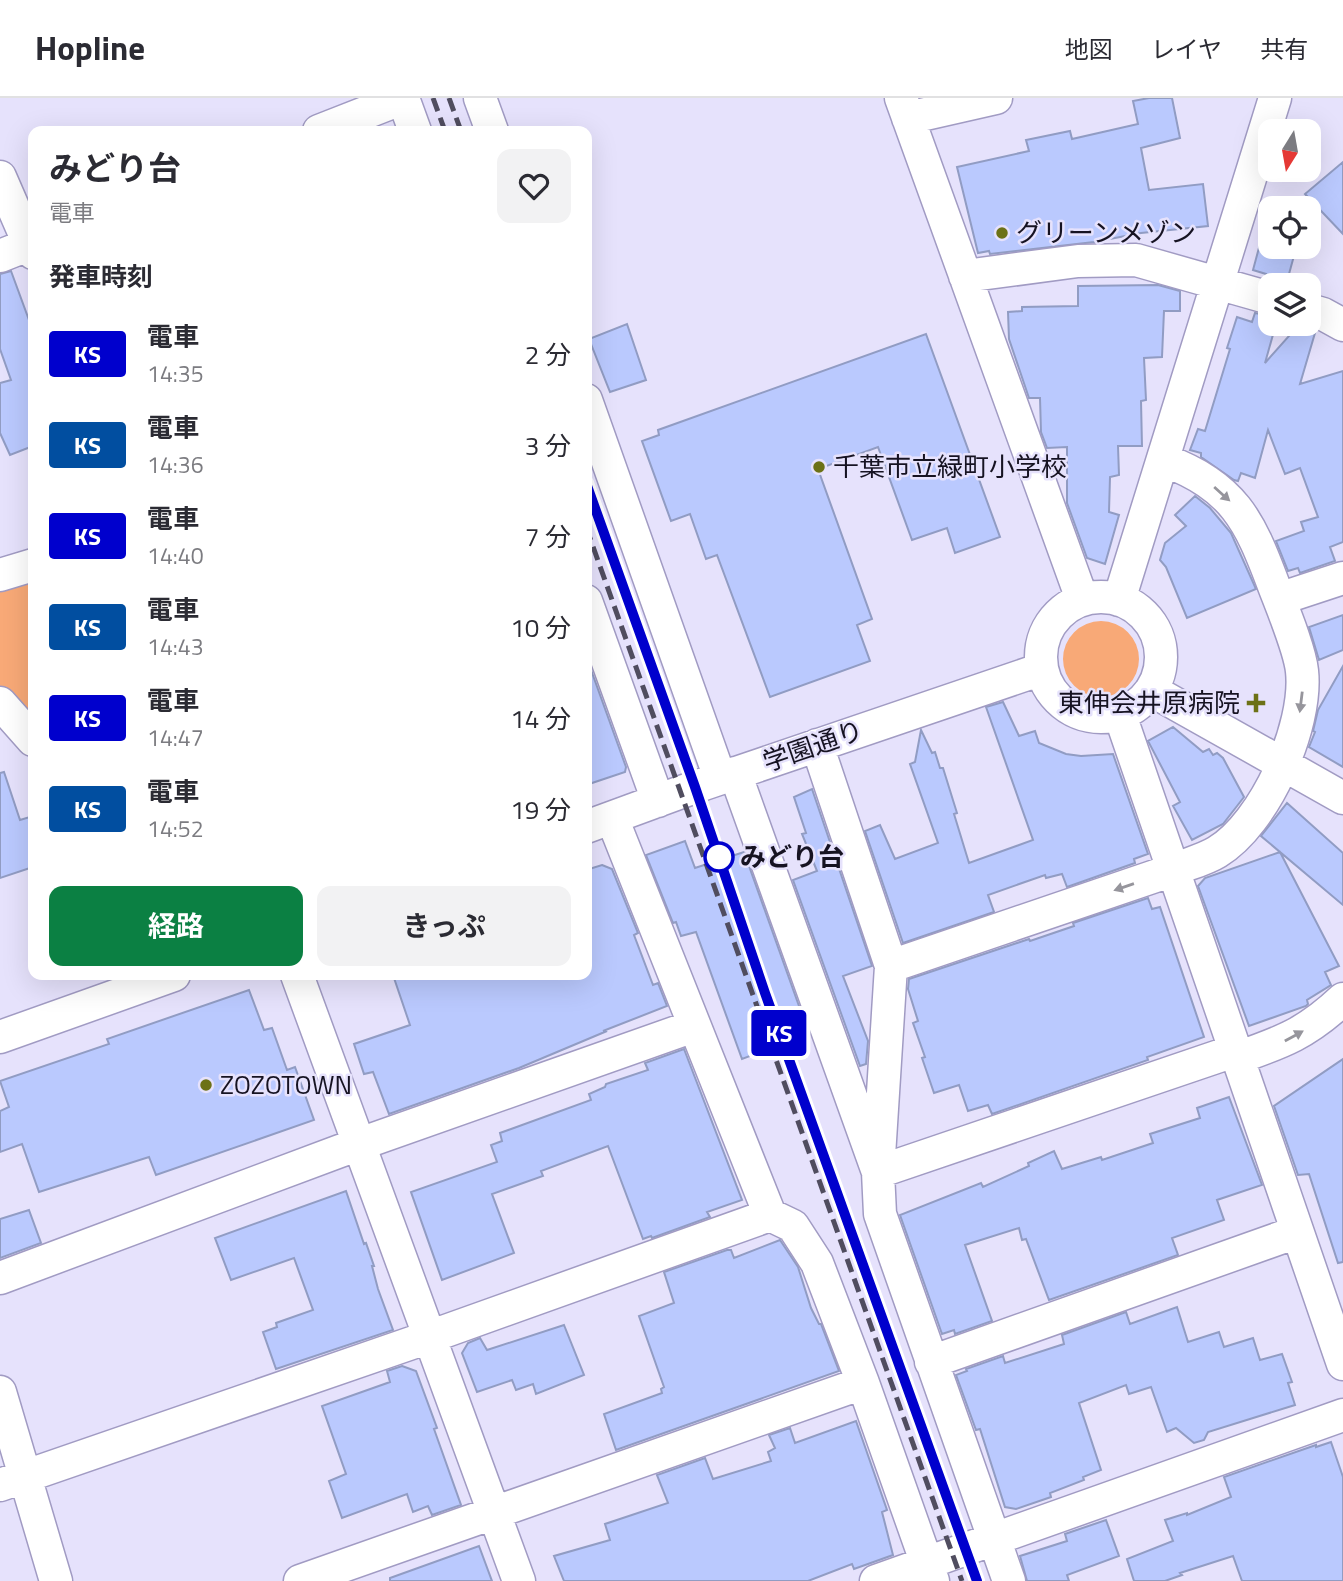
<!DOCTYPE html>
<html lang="ja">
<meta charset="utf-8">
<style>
:root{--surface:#fff;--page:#f2f2f3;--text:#2b2b33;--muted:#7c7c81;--line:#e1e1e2;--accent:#0b8043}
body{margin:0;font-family:"Titillium Web","Noto Sans JP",sans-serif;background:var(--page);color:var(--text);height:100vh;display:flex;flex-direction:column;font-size:26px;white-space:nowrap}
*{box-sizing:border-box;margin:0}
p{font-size:23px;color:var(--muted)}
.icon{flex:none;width:38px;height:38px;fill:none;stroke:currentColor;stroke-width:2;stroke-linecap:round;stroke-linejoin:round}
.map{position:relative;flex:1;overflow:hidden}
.details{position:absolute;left:28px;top:28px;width:564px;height:854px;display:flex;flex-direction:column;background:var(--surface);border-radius:14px;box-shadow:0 7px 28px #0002}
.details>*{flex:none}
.badge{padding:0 14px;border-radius:5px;font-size:24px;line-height:46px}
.needle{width:46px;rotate:191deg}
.tools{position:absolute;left:1258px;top:21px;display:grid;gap:14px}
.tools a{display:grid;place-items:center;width:63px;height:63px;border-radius:14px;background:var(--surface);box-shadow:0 7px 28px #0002;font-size:35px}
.map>.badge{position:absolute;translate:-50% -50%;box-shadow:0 0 0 4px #fff}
h2{padding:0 21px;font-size:26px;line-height:63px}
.round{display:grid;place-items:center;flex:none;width:74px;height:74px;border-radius:14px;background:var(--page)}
.head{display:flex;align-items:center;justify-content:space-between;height:119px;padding:0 21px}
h1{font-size:33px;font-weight:700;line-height:52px}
.button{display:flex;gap:14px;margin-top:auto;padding:14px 21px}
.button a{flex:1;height:80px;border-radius:14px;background:var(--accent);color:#fff;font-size:28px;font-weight:700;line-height:80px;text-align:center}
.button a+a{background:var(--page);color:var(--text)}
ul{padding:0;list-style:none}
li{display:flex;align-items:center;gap:21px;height:91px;padding:0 21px}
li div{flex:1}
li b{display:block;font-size:26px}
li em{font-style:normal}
li .badge{min-width:77px;font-weight:700;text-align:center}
header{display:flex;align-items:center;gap:42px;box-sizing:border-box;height:98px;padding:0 35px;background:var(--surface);border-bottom:2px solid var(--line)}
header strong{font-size:33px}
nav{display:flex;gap:38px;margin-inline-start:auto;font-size:24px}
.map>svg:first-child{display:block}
.green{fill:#f8a977}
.building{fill:#bac9fe;stroke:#919cc3;stroke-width:2}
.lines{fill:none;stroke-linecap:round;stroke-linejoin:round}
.minor-casing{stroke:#a19bc3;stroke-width:35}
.minor{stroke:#fff;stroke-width:32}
.rail{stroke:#504d5f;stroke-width:5;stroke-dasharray:14 7;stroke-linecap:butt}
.oneway{fill:#96959c}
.line-casing{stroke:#fff;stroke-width:16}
.line{stroke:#0000cd;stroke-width:10}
.poi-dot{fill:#6c7116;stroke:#e6e2fc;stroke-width:2.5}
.stop-dot{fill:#fff;stroke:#0000cd;stroke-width:3.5}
.labels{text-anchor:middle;stroke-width:5;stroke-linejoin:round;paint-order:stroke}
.poi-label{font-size:26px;fill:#161322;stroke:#e6e2fc;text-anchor:start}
.street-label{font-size:26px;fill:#161322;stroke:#e6e2fc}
.stop-label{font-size:26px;font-weight:bold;fill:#161322;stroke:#e6e2fc;text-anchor:start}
</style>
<header>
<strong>Hopline</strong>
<nav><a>地図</a><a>レイヤ</a><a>共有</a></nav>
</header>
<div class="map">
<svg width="1343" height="1483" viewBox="0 0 1343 1483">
<rect width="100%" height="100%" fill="#e6e2fc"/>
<!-- green -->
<path class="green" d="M33,477V627L0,589V489Z
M1063 561a38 38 0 1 1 76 0a38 38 0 1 1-76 0Z"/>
<!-- building -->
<path class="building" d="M1149,0H1172L1180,40L1141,50L1149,92L1203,86L1208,128L1141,135L1094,144L990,156L989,153L978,155L957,69L1029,53L1026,42L1070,33L1072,41L1138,26L1133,3Z
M1343,64V136L1305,96Z
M1260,146L1295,154L1286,187L1265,180L1266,176L1253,172Z
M11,173L33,233V348L10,357L0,335V285L11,282L0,251V176Z
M1158,187L1180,193V213H1164L1162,259L1144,260L1146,302L1141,303L1142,348H1118L1119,377L1110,379L1109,414L1119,417L1105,466L1087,460L1067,405V349L1047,350L1041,334L1040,300H1029L1009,241L1008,214L1022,213V209L1078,208V188Z
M1255,215L1270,218V226H1276L1265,265L1296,230L1315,235L1300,286L1343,273V444L1330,449L1335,463L1300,475L1298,470L1288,473L1276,443L1304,433L1301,424L1318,419L1300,370L1285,376L1268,332L1255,380L1241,375L1238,383L1234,382L1201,359V355L1190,352L1198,331L1205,333L1230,251L1227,250L1237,219L1252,224Z
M627,226L646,282L610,294L589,241Z
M926,236L1000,439L955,455L947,430L912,442L878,349L818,371L872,521L857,527L870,563L770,599L717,457L706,461L690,416L671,423L642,343L659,337L658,332Z
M1195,398L1210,410L1231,435L1256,491L1187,520L1166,469L1160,462L1165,445L1186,428L1175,417Z
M1343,517V552L1319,562L1309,529Z
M586,558L626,669L625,674L586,687Z
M1343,568V669L1309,649L1315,634L1313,633L1318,612Z
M1003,604L1019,638L1035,633L1039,645L1066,656L1081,658L1113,656L1148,756L1134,761L1135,765L1067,789L1062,776L1046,780L1045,777L988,797L994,814L903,845L865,733L880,727L895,761L938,745L910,666L915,664L921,632L932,655L935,654L940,670H943L957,715L954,716L969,765L1033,742L986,609Z
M1173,629L1203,654L1209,651L1213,657L1217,655L1223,660L1244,699L1223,726L1192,742L1173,708L1180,704L1148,643Z
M4,674L20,722L33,718V769L0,780V675Z
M812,691L872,868L843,878L868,943L866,966L860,968L793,782L817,773L802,736L806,735L794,699Z
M1287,705L1343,755V807L1261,738Z
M685,743L695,770L744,754L809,936L742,961L696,834L681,838L676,824L673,825L646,757Z
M1280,754L1339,868L1325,874L1331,887L1307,902L1308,906L1306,908L1249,928L1198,788L1205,780Z
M602,767L612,771L638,835L634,837L653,887L658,885L667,908L603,933H607L519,970L389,1016L373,974L364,976L354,946L410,927L393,877H586V772Z
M1148,800L1152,811L1160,809L1204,939L1147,959L1148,962L992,1016L988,1007L968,1013L959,987L934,995L922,960L925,959L913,925L918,923L908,891L909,881L1029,841L1030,843L1074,828L1073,825Z
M249,892L264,932L272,930L287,972L295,969L314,1022L156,1077L149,1059L39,1094L22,1046L0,1054V1013L9,1009L0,983L109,946L107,941Z
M684,951L742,1102L707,1114L710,1119L652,1140L651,1138L643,1141L608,1048L541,1073L543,1078L492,1096L514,1155L442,1182L411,1094L497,1064L491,1047L502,1043L500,1035L591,1002L589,996L605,989L606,986L648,972L645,965Z
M1343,961V1164L1338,1165L1309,1076L1298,1077L1274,1008Z
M1229,999L1262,1087L1217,1102L1224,1122L1172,1140L1178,1157L1049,1202L1026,1141L1022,1142L1019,1130L965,1147L992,1223L955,1236L954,1232L942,1236L900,1117L981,1085L983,1089L1029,1068L1028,1065L1054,1053L1062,1071L1101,1059L1102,1062L1153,1045L1150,1036L1200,1020L1197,1010Z
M346,1093L364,1146L366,1145L374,1168H372L378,1191L393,1232L276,1271L263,1234L277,1229L276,1225L313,1212L294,1160L231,1182L215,1140Z
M29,1112L41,1145L0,1160V1121Z
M780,1142L798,1169L811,1210L819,1226H821L839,1273L616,1352L604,1316L662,1295L661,1291L664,1289L639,1218L674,1205L664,1174L727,1152H731L734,1160Z
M1177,1209L1188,1244L1219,1234L1224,1249L1253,1240L1260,1262L1282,1256L1292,1284L1288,1285L1295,1307L1208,1334L1204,1342L1194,1345L1176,1330L1167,1334L1151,1289L1129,1296L1126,1287L1079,1305L1101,1372L1083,1379L1084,1382L1050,1395L1051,1399L1016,1411L1005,1409L980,1331L976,1332L956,1277L967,1273L966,1271L1003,1258L1005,1265L1064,1246L1062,1237L1126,1214L1130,1226Z
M564,1227L584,1277L536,1296L533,1286L516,1292L512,1282L477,1294L462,1255L468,1245L480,1240L487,1252Z
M402,1268L416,1273L437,1330L434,1331L461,1407L432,1417L428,1408L413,1414L407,1396L342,1420L329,1383L346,1376L322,1308L390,1284L387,1273Z
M856,1323L887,1412L882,1414L893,1457L854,1471L852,1466L808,1483H564L554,1458L610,1442L605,1426L668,1405L657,1377L705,1360L713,1381L771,1363L768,1354L775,1350L769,1337L790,1330L795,1345Z
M1331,1344L1343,1379V1483H1242L1233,1458L1180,1475L1182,1477L1165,1483H1134L1127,1461L1173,1443L1165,1422L1187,1415V1417L1231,1399L1224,1379L1316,1347V1349Z
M1106,1422L1119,1458L1067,1477L1069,1483H1027L1020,1458L1067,1443L1065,1436Z
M479,1448L492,1483H390V1480Z"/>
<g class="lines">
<!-- minor casing -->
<g class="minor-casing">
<path id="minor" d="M403,0L415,33
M480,0L492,33
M901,0L1082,501
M908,20L996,0
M319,33L403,0
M0,79L33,155
M0,158L33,145
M965,178L1078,163L1136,162L1270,200
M1309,212L1323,216L1343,227
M586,302L720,680
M0,477L33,467
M1041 559a60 60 0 1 1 120 0a60 60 0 1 1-120 0Z
M1279,501L1343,480
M1119,502L1275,0
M586,503L658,703
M1151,592L1343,700
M0,605L33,642
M1120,617L1343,1266
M817,647L891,868L878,1074L1234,953
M735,675L878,1074L880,1116L1009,1483
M612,720L770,1117L793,1128L817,1165L863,1285L933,1483
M586,729L695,689L1042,571
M891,868L1173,772C1187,766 1204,762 1217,754C1265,725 1308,628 1302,573C1300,552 1282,509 1274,488C1249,421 1234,389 1164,362
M297,877L519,1483
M0,939L174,877
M1237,960C1283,944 1307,935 1343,901
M0,1180L340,1053L694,928
M931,1264L1297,1134
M0,1294L56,1483
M0,1387L429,1239L770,1117
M300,1483L863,1285
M876,1483L1343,1317"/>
</g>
<!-- minor -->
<use href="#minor" class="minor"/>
<!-- rail -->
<path class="rail" d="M433,0L445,33
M449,0L461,33
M586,385L695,689L755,869L977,1483
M586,429L962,1483"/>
</g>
<!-- one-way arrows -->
<defs><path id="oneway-solid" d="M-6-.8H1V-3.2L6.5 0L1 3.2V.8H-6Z" transform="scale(1.75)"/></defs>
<g class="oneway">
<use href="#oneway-solid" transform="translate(1222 396) rotate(42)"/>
<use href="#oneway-solid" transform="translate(1301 604) rotate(97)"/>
<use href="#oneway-solid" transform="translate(1124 789) rotate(161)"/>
<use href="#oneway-solid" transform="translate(1294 938) rotate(-29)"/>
</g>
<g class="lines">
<!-- line casing -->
<g class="line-casing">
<path id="line" d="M586,385L695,689L765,895L977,1483"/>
</g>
<!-- line -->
<use href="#line" class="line"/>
</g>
<!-- markers -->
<g class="poi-dot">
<circle cx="1002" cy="135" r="7"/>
<circle cx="819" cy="369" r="7"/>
<path d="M1252.5 594.5h7v7h7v7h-7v7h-7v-7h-7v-7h7z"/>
<circle cx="206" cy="987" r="7"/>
</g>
<circle class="stop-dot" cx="719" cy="759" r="14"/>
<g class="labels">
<!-- poi labels -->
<g class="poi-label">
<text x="1016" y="144">グリーンメゾン</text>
<text x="833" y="378">千葉市立緑町小学校</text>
<text x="1240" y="614" text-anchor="end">東伸会井原病院</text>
<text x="220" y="996">ZOZOTOWN</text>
</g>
<!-- street labels -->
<g class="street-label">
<text transform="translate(813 648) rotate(-19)" y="9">学園通り</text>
</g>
<!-- stop labels -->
<g class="stop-label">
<text x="740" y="768">みどり台</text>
</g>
</g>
</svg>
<div class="tools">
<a><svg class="needle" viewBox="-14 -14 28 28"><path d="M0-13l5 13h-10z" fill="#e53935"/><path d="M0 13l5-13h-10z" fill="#7c7c81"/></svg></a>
<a><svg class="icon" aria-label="locate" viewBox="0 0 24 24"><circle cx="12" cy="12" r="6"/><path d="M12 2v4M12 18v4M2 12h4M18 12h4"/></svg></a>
<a><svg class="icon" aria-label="layers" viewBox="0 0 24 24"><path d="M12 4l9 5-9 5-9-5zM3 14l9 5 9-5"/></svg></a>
</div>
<b class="badge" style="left:779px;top:935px;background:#0000cd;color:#fff">KS</b>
<section class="details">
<div class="head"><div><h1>みどり台</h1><p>電車</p></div><a class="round"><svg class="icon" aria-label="heart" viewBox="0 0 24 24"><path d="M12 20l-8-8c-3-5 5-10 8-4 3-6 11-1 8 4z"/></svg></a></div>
<h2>発車時刻</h2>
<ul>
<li><span class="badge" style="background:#0000cd;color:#fff">KS</span><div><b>電車</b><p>14:35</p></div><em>2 分</em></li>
<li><span class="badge" style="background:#014ea0;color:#fff">KS</span><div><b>電車</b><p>14:36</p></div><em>3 分</em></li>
<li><span class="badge" style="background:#0000cd;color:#fff">KS</span><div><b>電車</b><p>14:40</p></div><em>7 分</em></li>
<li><span class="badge" style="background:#014ea0;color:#fff">KS</span><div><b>電車</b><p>14:43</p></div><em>10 分</em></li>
<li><span class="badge" style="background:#0000cd;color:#fff">KS</span><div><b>電車</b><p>14:47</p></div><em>14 分</em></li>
<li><span class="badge" style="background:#014ea0;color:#fff">KS</span><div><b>電車</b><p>14:52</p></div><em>19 分</em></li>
</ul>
<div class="button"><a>経路</a><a>きっぷ</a></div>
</section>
</div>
